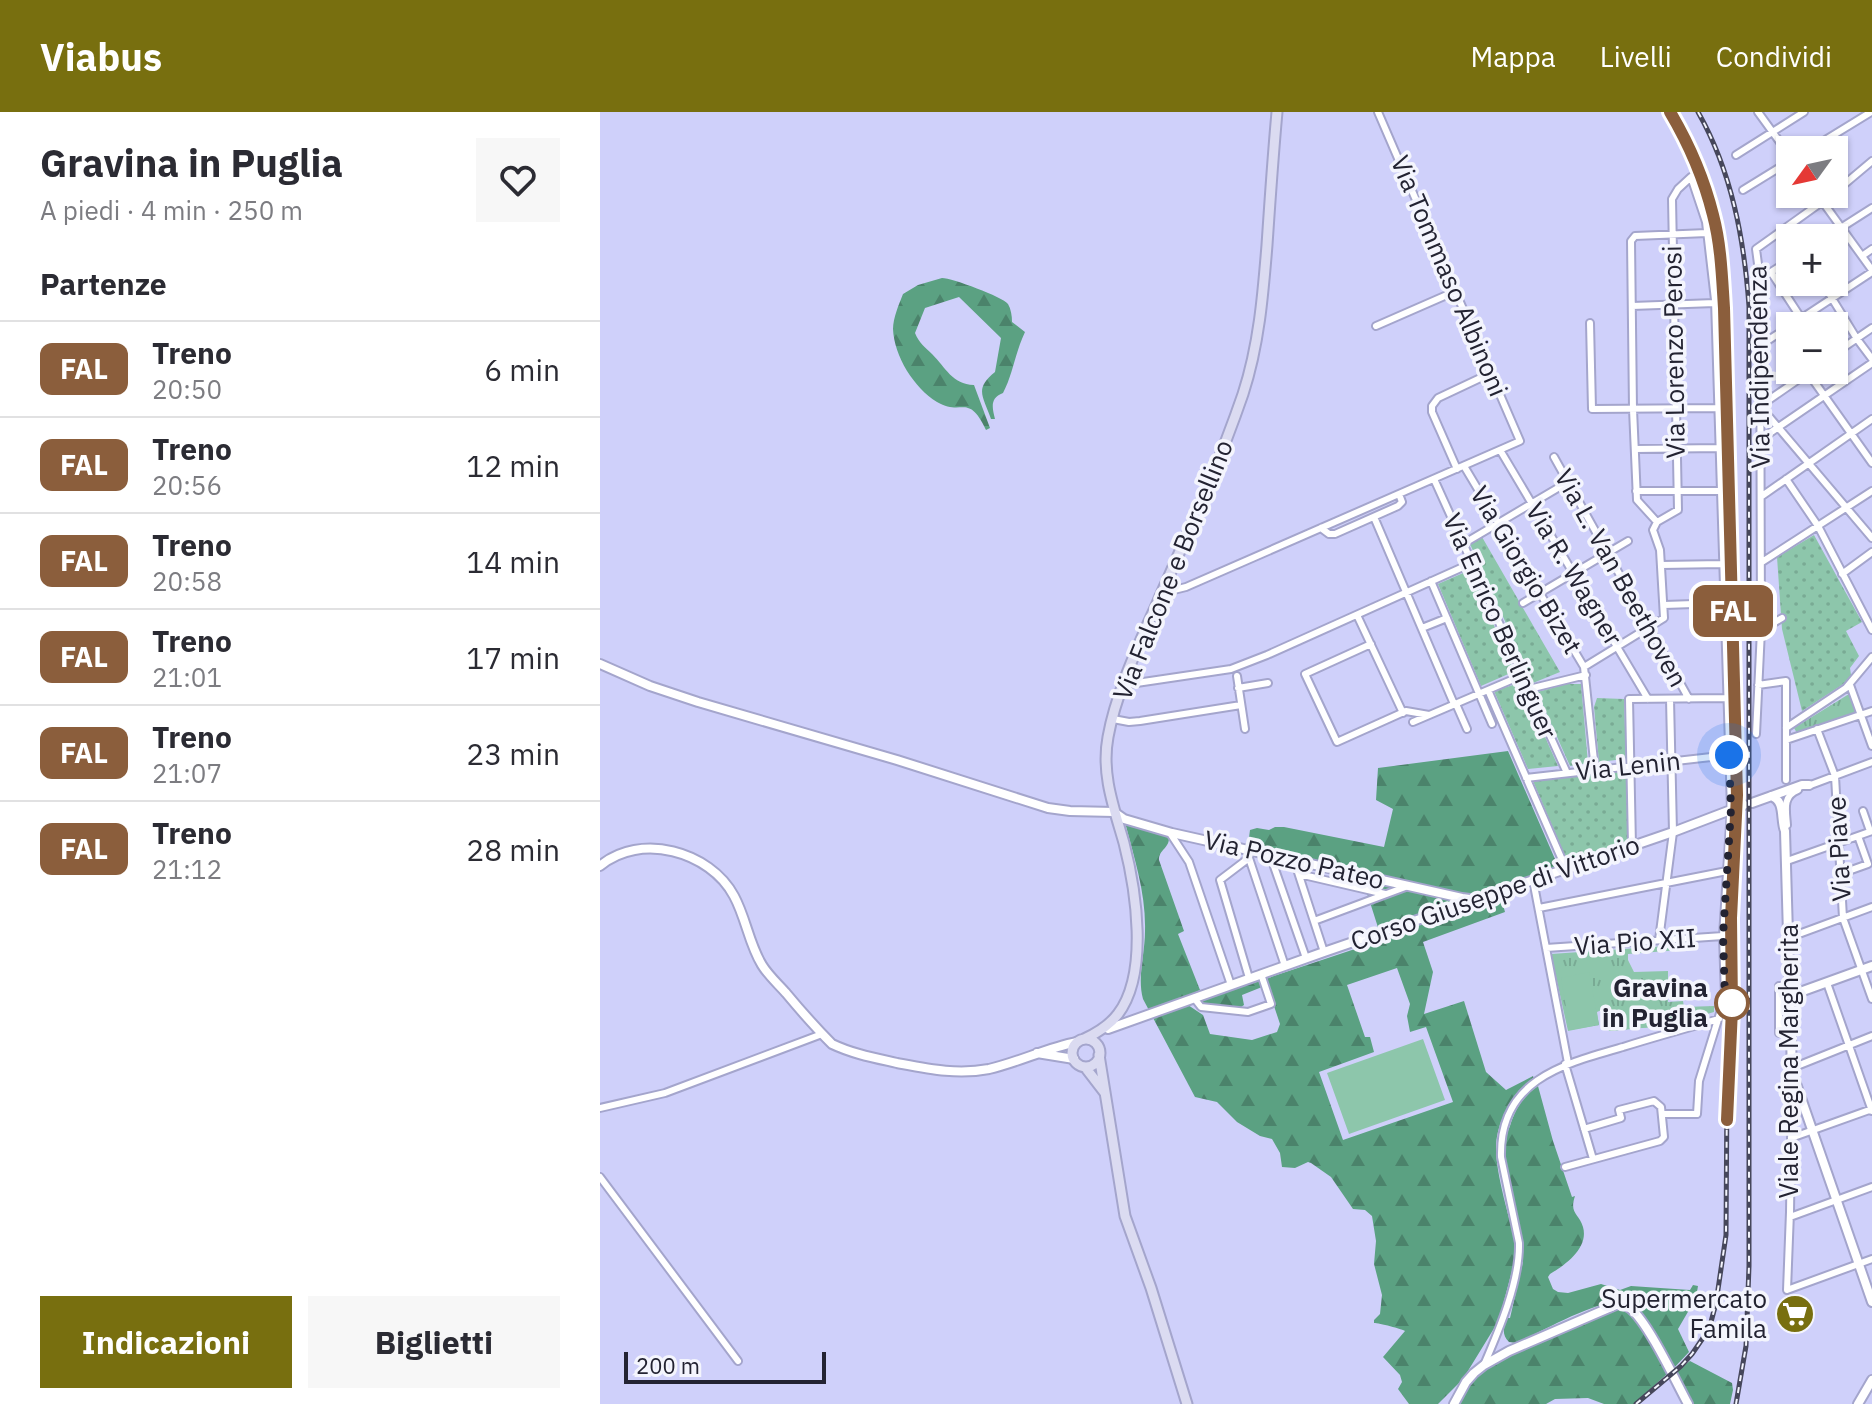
<!DOCTYPE html>
<html lang="it">
<meta charset="utf-8">
<style>
:root{--surface:#fff;--page:#f7f7f7;--text:#2b2b33;--muted:#7c7c81;--line:#e1e1e2;--accent:#786f0f}
body{margin:0;font-family:"IBM Plex Sans",sans-serif;background:var(--page);color:var(--text);height:100vh;display:flex;flex-direction:column;font-size:30px;white-space:nowrap}
*{box-sizing:border-box;margin:0}
p{font-size:26px;color:var(--muted)}
.icon{flex:none;width:44px;height:44px;fill:none;stroke:currentColor;stroke-width:2;stroke-linecap:round;stroke-linejoin:round}
.map{position:relative;flex:1;overflow:hidden}
.details{display:flex;flex-direction:column;background:var(--surface);width:600px}
.details>*{flex:none}
.badge{padding:0 16px;border-radius:12px;font-size:28px;line-height:52px}
.needle{width:52px;rotate:237deg}
.tools{position:absolute;left:1176px;top:24px;display:grid;gap:16px}
.tools a{display:grid;place-items:center;width:72px;height:72px;border-radius:0px;background:var(--surface);box-shadow:0 2px 6px #0004;font-size:40px}
.scale{position:absolute;left:24px;bottom:20px;width:202px;box-sizing:border-box;padding-left:8px;border:4px solid #232332;border-top:0;font-size:22px;line-height:28px;white-space:nowrap;color:#232332;-webkit-text-stroke:6px #f4f5fd;paint-order:stroke}
.you{position:absolute;width:40px;height:40px;margin:-20px;border:6px solid #fff;border-radius:50%;background:#1a73e8;box-shadow:0 0 0 12px #1a73e833}
.map>.badge{position:absolute;translate:-50% -50%;box-shadow:0 0 0 4px #fff}
h2{padding:0 40px;font-size:30px;line-height:72px}
.round{display:grid;place-items:center;flex:none;width:84px;height:84px;border-radius:0px;background:var(--page)}
.overview{display:flex;align-items:center;justify-content:space-between;height:136px;padding:0 40px}
h1{font-size:38px;font-weight:800;line-height:60px}
.cta{display:flex;gap:16px;margin-top:auto;padding:16px 40px}
.cta a{flex:1;height:92px;border-radius:0px;background:var(--accent);color:#fff;font-size:32px;font-weight:800;line-height:92px;text-align:center}
.cta a+a{background:var(--page);color:var(--text)}
ul{padding:0;list-style:none}
li{display:flex;align-items:center;gap:24px;height:96px;padding:0 40px;border-top:2px solid var(--line)}
li div{flex:1}
li b{display:block;font-size:30px}
li em{font-style:normal}
li .badge{min-width:88px;font-weight:700;text-align:center}
header{display:flex;align-items:center;gap:48px;box-sizing:border-box;height:112px;padding:0 40px;background:var(--accent);color:#fff}
header strong{font-size:38px}
nav{display:flex;gap:44px;margin-inline-start:auto;font-size:28px}
main{display:flex;flex:1;min-height:0}
.map>svg:first-child{display:block}
.grass{fill:url(#grass-dots)}
.forest{fill:url(#forest-firs);fill-rule:evenodd}
.park{fill:url(#park-tufts)}
.garden{fill:#8dc6ab}
.lines{fill:none;stroke-linecap:round;stroke-linejoin:round}
.minor-casing{stroke:#a4a5cc;stroke-width:10}
.tertiary-casing{stroke:#a4a5cc;stroke-width:12}
.secondary-casing{stroke:#a4a5cc;stroke-width:13}
.minor{stroke:#fff;stroke-width:6}
.tertiary{stroke:#fff;stroke-width:8}
.secondary{stroke:#dbdbf1;stroke-width:9}
.rail-casing{stroke:#46475b;stroke-width:5}
.rail{stroke:#f4f5fd;stroke-width:2;stroke-dasharray:6;stroke-linecap:butt}
.line-casing{stroke:#fff;stroke-width:18}
.line{stroke:#8b5e3c;stroke-width:12}
.walk{stroke:#232332;stroke-width:8;stroke-dasharray:0 14.4}
.stop-dot{fill:#fff;stroke:#8b5e3c;stroke-width:4}
.labels{text-anchor:middle;stroke-width:7;stroke-linejoin:round;paint-order:stroke}
.street-label{font-size:26px;fill:#232332;stroke:#f4f5fd}
.stop-label{font-size:26px;font-weight:bold;fill:#232332;stroke:#f4f5fd;text-anchor:end}
.poi-label{font-size:26px;fill:#232332;stroke:#f4f5fd;text-anchor:end}
</style>
<header>
<strong>Viabus</strong>
<nav><a>Mappa</a><a>Livelli</a><a>Condividi</a></nav>
</header>
<main>
<section class="details">
<div class="overview"><div><h1>Gravina in Puglia</h1><p>A piedi · 4 min · 250 m</p></div><a class="round"><svg class="icon" aria-label="heart" viewBox="0 0 24 24"><path d="M12 20l-8-8c-3-5 5-10 8-4 3-6 11-1 8 4z"/></svg></a></div>
<h2>Partenze</h2>
<ul>
<li><span class="badge" style="background:#8b5e3c;color:#fff">FAL</span><div><b>Treno</b><p>20:50</p></div><em>6 min</em></li>
<li><span class="badge" style="background:#8b5e3c;color:#fff">FAL</span><div><b>Treno</b><p>20:56</p></div><em>12 min</em></li>
<li><span class="badge" style="background:#8b5e3c;color:#fff">FAL</span><div><b>Treno</b><p>20:58</p></div><em>14 min</em></li>
<li><span class="badge" style="background:#8b5e3c;color:#fff">FAL</span><div><b>Treno</b><p>21:01</p></div><em>17 min</em></li>
<li><span class="badge" style="background:#8b5e3c;color:#fff">FAL</span><div><b>Treno</b><p>21:07</p></div><em>23 min</em></li>
<li><span class="badge" style="background:#8b5e3c;color:#fff">FAL</span><div><b>Treno</b><p>21:12</p></div><em>28 min</em></li>
</ul>
<div class="cta"><a>Indicazioni</a><a>Biglietti</a></div>
</section>
<div class="map">
<svg width="1272" height="1292" viewBox="0 0 1272 1292">
<defs>
<pattern id="grass-dots" width="8" height="8" patternUnits="userSpaceOnUse" patternTransform="scale(2)"><rect width="8" height="8" fill="#8dc6ab"/><path d="M2 2h.1M6 6h.1" fill="none" stroke="#79aa94" stroke-width="1.8" stroke-linecap="round"/></pattern>
<pattern id="forest-firs" width="22" height="20" patternUnits="userSpaceOnUse" patternTransform="scale(2)"><rect width="22" height="20" fill="#5ba182"/><path d="M5 1l3.5 6h-7zM16 11l3.5 6h-7z" fill="#4b836b"/></pattern>
<pattern id="park-tufts" width="24" height="20" patternUnits="userSpaceOnUse" patternTransform="scale(2)"><rect width="24" height="20" fill="#8dc6ab"/><path d="M3 7l-1-3M5 7V3M7 7l1-3M15 17l-1-3M17 17v-4M19 17l1-3" fill="none" stroke="#79aa94"/></pattern>
</defs>
<rect width="100%" height="100%" fill="#cfd0fa"/>
<!-- grass -->
<path class="grass" d="M1214,423L1262,510L1246,519L1259,544L1250,556L1251,563L1245,571L1202,599L1182,517L1177,445Z
M882,425L960,560L933,571L870,432Z
M870,458L913,557V560L881,574L838,472Z
M967,572H981L988,651L970,654L937,580Z
M913,573L925,580L958,654L928,657L894,579Z
M997,586L1024,587L1026,646L1024,647L999,650L994,595Z
M1027,659L1029,730L968,751L933,669Z"/>
<!-- forest -->
<path class="forest" d="M342,166C352,166 403,185 408,192C411,197 412,204 412,210L425,220C415,241 413,262 403,281C390,286 392,295 395,307H391C383,284 374,277 395,260L401,226L359,185L325,196L315,221C319,231 325,235 332,242C346,256 352,272 374,273L390,316L386,318C368,280 362,305 337,290C314,276 294,244 293,217C293,206 299,192 303,182L318,173Z
M908,639L958,754L898,775L905,800L823,830L833,860L824,902L864,889L886,960L906,978L933,964L934,967C913,981 896,1010 896,1036C896,1064 910,1106 916,1135V1144L900,1204L901,1205L863,1267L838,1292H809L798,1277L802,1270L800,1263L783,1245L805,1219C802,1217 779,1211 774,1211V1208L780,1202L782,1183L774,1152L776,1129L772,1104L765,1098L753,1097L731,1065L711,1051L708,1050L695,1056L682,1055L680,1041L672,1027L660,1024L637,1010L617,990L595,985L543,887C537,865 545,842 545,819C546,782 535,749 526,714V713L569,724C570,737 559,737 559,748L584,819L578,822L600,878L586,885L588,893L603,903L610,922L652,928L677,920L680,912L667,873L642,883L644,893L638,897L604,893L602,888L782,828L768,784L752,757L648,733L650,718L657,716L669,718L675,715H684L784,735L793,697L776,688L778,656ZM797,856L810,892L807,904L810,920L826,915L853,990L743,1028L719,960L774,940L770,925H765L747,873Z
M938,974L953,1029L972,1085L975,1084C969,1102 979,1101 983,1115C989,1136 965,1153 950,1162L948,1165L953,1177L958,1180L968,1181L1001,1172L1020,1178L1031,1174L1090,1178L1093,1173L1098,1174L1096,1186L1078,1217L1089,1240L1073,1257C1063,1239 1049,1205 1032,1193C1012,1178 940,1221 917,1231L909,1230C901,1222 904,1215 907,1206H910L923,1150L921,1148C926,1110 900,1070 904,1032C905,1026 908,1019 910,1014C915,997 923,984 938,974Z
M1023,1196C1045,1209 1056,1240 1068,1261L1034,1292H1004L988,1286L955,1287L946,1292H857L877,1263L890,1253L953,1222L1012,1197Z
M1090,1249L1132,1271L1133,1278L1130,1292H1093L1075,1260Z"/>
<!-- park -->
<path class="park" d="M1249,582L1256,600L1197,621L1194,616Z
M1080,833V838L1028,842V848L1034,860L1068,859V890L1083,889L1084,895L1114,894V900L1053,918L1052,915L1009,919L1006,896L997,900L999,913L968,919L951,842Z"/>
<!-- garden -->
<path class="garden" d="M989,860L999,913L970,918L961,866Z
M1051,892L1053,915L1009,919L1007,896Z
M823,927L845,988L749,1022L727,961Z"/>
<g class="lines">
<!-- minor casing -->
<g class="minor-casing">
<path id="minor" d="M1158,0L1190,44
M1209,38L1271,0
M1136,43L1204,0
M1143,78L1190,49
M1234,81L1272,49
M1217,82L1272,158
M1225,126L1272,96
M1262,144L1272,137
M1171,160L1201,206
M1160,167L1190,148
M1222,170L1257,227L1272,247
M1032,194L1115,191
M990,211L992,297L1119,296
M776,214L856,179
M1180,220L1190,235
M1161,233L1272,160
M1234,242L1272,216
M1206,258L1272,351
M1160,294L1272,426
M1160,294L1212,258
M1161,327L1272,251
M1035,337L1121,336
M900,338L1048,587
M954,345L1089,587
M864,354L984,555L995,658
M857,357L832,300V294L838,286L891,261
M834,367L967,661
M1186,367L1218,414L1272,518
M1036,379H1122
M1162,384L1272,307
M774,405L854,592
M1057,410L1078,398L1072,87L1078,77L1091,65L1106,110L1115,188L1131,697L1123,824L1125,885L1099,969L1097,1002H1063
M1057,410L1037,388L1033,297L1031,129L1035,124L1107,121
M721,416L729,422H735L798,394L802,390L799,382
M863,432L968,370
M1162,450L1272,379
M1061,453L1123,452
M1242,462L1272,440
M831,469L892,612
M562,481L586,475L920,329L778,0
M923,491L1028,429
M1064,493L1124,491
M757,503L803,601
M822,516L847,506
M1161,518L1182,506
M771,532L705,562L737,630L806,599L829,603
M984,555L1064,506L1060,438L1053,418L1057,410
M637,564L645,617
M523,573L631,557L667,543L872,451
M1158,573L1186,569V668
M1250,573L1272,634
M638,576L668,571
M929,577L986,563
M888,578L966,757
M856,592L867,617
M513,607L529,610L540,609L641,593
M813,610L923,563
M1186,616L1246,576L1272,545
M1217,617L1235,664L1243,806L1272,887
M1156,622L1161,518L1160,167L1156,137L1233,82
M1186,628L1272,599
M926,666L1129,643
M1208,674L1272,650
M1263,699L1270,719
M1187,713C1186,699 1182,684 1198,678
M570,721L589,750L631,873
M1032,734L1029,587L1127,586
M648,743L685,854
M670,743L706,846
M649,746L620,768L649,866
M694,748L724,840
M1187,749L1272,719
M699,762L785,782
M1240,762L1268,752L1258,724
M933,768L968,951
M939,796L1127,759
M714,809L808,774
M1188,826L1272,795
M1059,828L1073,720L1070,587
M946,836L1123,824
M1227,871L1272,999
M1189,874H1179V921H1190
M594,886L601,895L648,900L671,892L661,862
M965,952L993,1047
M1192,956L1272,924
M1192,964L1190,1100L1187,1178L1272,1147
M0,996L65,981L222,922
M1191,1026L1272,997
M965,1055L1060,1029L1064,1025L1061,995L1054,989L1019,998L1021,1006L984,1017
M0,1065L138,1249
M1190,1105L1272,1075
M884,1253C899,1218 920,1169 919,1131L901,1045C899,968 963,952 1023,935C1055,925 1087,916 1119,907"/>
</g>
<!-- tertiary casing -->
<g class="tertiary-casing">
<path id="tertiary" d="M0,552L50,574L98,590L297,648L448,696L470,699L514,700L524,707L572,721L862,786L877,788
M1171,684C1186,689 1180,707 1185,719L1192,960L1272,1190
M1152,691L1202,673H1209
M1140,695L1144,693
M0,754C40,720 110,739 134,784C146,806 149,832 162,853C168,863 178,872 186,881C201,899 216,916 232,932C253,942 275,946 297,951C329,957 357,963 389,957C419,950 447,936 477,930
M1189,884L1272,854
M508,917L724,840L1073,720L1128,699
M437,941L474,947
M854,1292L866,1270L874,1261L884,1253L909,1239L1018,1192C1025,1193 1025,1193 1030,1196C1048,1210 1076,1270 1088,1292
M1258,1292L1272,1268"/>
</g>
<!-- secondary casing -->
<g class="secondary-casing">
<path id="secondary" d="M484,927C497,921 509,914 518,902C549,861 536,778 524,731C514,696 501,662 508,625C516,580 540,530 558,489C588,421 619,352 643,282C659,233 663,183 667,133C670,88 673,44 677,0
M472 941a14 14 0 1 1 28 0a14 14 0 1 1-28 0Z
M499,943L525,1104L551,1176L587,1292
M485,955L505,981"/>
</g>
<!-- minor -->
<use href="#minor" class="minor"/>
<!-- tertiary -->
<use href="#tertiary" class="tertiary"/>
<!-- secondary -->
<use href="#secondary" class="secondary"/>
<!-- rail casing -->
<g class="rail-casing">
<path id="rail" d="M1098,0C1132,60 1144,127 1149,194V1154L1146,1234L1136,1292
M1036,1292L1081,1254L1092,1242L1103,1226L1111,1210L1116,1191L1126,1123L1127,973L1132,897L1131,806L1137,683L1124,196C1122,165 1121,133 1113,103C1104,67 1089,32 1070,0"/>
</g>
<!-- rail -->
<use href="#rail" class="rail"/>
</g>
<g class="lines">
<!-- line casing -->
<g class="line-casing">
<path id="line" d="M1070,0C1089,32 1104,67 1113,103C1121,133 1122,165 1124,196L1137,683L1131,806L1132,897L1127,1008"/>
</g>
<!-- line -->
<use href="#line" class="line"/>
<!-- walk -->
<path class="walk" d="M1129,643L1131,697L1123,824L1125,887L1132,891"/>
</g>
<!-- icons -->
<defs>
<g id="supermarket-disc" transform="scale(2)"><circle r="9.5" fill="#786f0f" stroke="#f4f5fd"/><path d="M-6-5.5h2.5l.6 2H6L4.5 2H-2.5L-4.4-4H-6ZM-1.5 3.2a1.3 1.3 0 1 0 .1 0ZM3 3.2a1.3 1.3 0 1 0 .1 0Z" fill="#fff"/></g>
</defs>
<g fill-rule="evenodd">
<use href="#supermarket-disc" x="1195" y="1202"/>
</g>
<!-- markers -->
<circle class="stop-dot" cx="1132" cy="891" r="16"/>
<g class="labels">
<!-- street labels -->
<g class="street-label">
<text transform="translate(849 164) rotate(67)" y="9">Via Tommaso Albinoni</text>
<text transform="translate(1074 240) rotate(-91)" y="9">Via Lorenzo Perosi</text>
<text transform="translate(1159 255) rotate(-91)" y="9">Via Indipendenza</text>
<text transform="translate(573 458) rotate(-68)" y="9">Via Falcone e Borsellino</text>
<text transform="translate(926 458) rotate(59)" y="9">Via Giorgio Bizet</text>
<text transform="translate(974 462) rotate(59)" y="9">Via R. Wagner</text>
<text transform="translate(1021 466) rotate(61)" y="9">Via L. Van Beethoven</text>
<text transform="translate(900 514) rotate(66)" y="9">Via Enrico Berlinguer</text>
<text transform="translate(1028 654) rotate(-6)" y="9">Via Lenin</text>
<text transform="translate(1239 737) rotate(-93)" y="9">Via Piave</text>
<text transform="translate(694 748) rotate(13)" y="9">Via Pozzo Pateo</text>
<text transform="translate(895 781) rotate(-19)" y="9">Corso Giuseppe di Vittorio</text>
<text transform="translate(1035 830) rotate(-4)" y="9">Via Pio XII</text>
<text transform="translate(1189 949) rotate(-90)" y="9">Viale Regina Margherita</text>
</g>
<!-- stop labels -->
<g class="stop-label">
<text x="1108" y="885">Gravina<tspan x="1108" dy="30">in Puglia</tspan></text>
</g>
<!-- poi labels -->
<g class="poi-label">
<text x="1167" y="1196">Supermercato<tspan x="1167" dy="30">Famila</tspan></text>
</g>
</g>
</svg>
<div class="tools">
<a><svg class="needle" viewBox="-14 -14 28 28"><path d="M0-13l5 13h-10z" fill="#e53935"/><path d="M0 13l5-13h-10z" fill="#7c7c81"/></svg></a>
<a>+</a>
<a>−</a>
</div>
<div class="scale">200 m</div>
<div class="you" style="left:1129px;top:643px"></div>
<b class="badge" style="left:1133px;top:499px;background:#8b5e3c;color:#fff">FAL</b>
</div>
</main>
